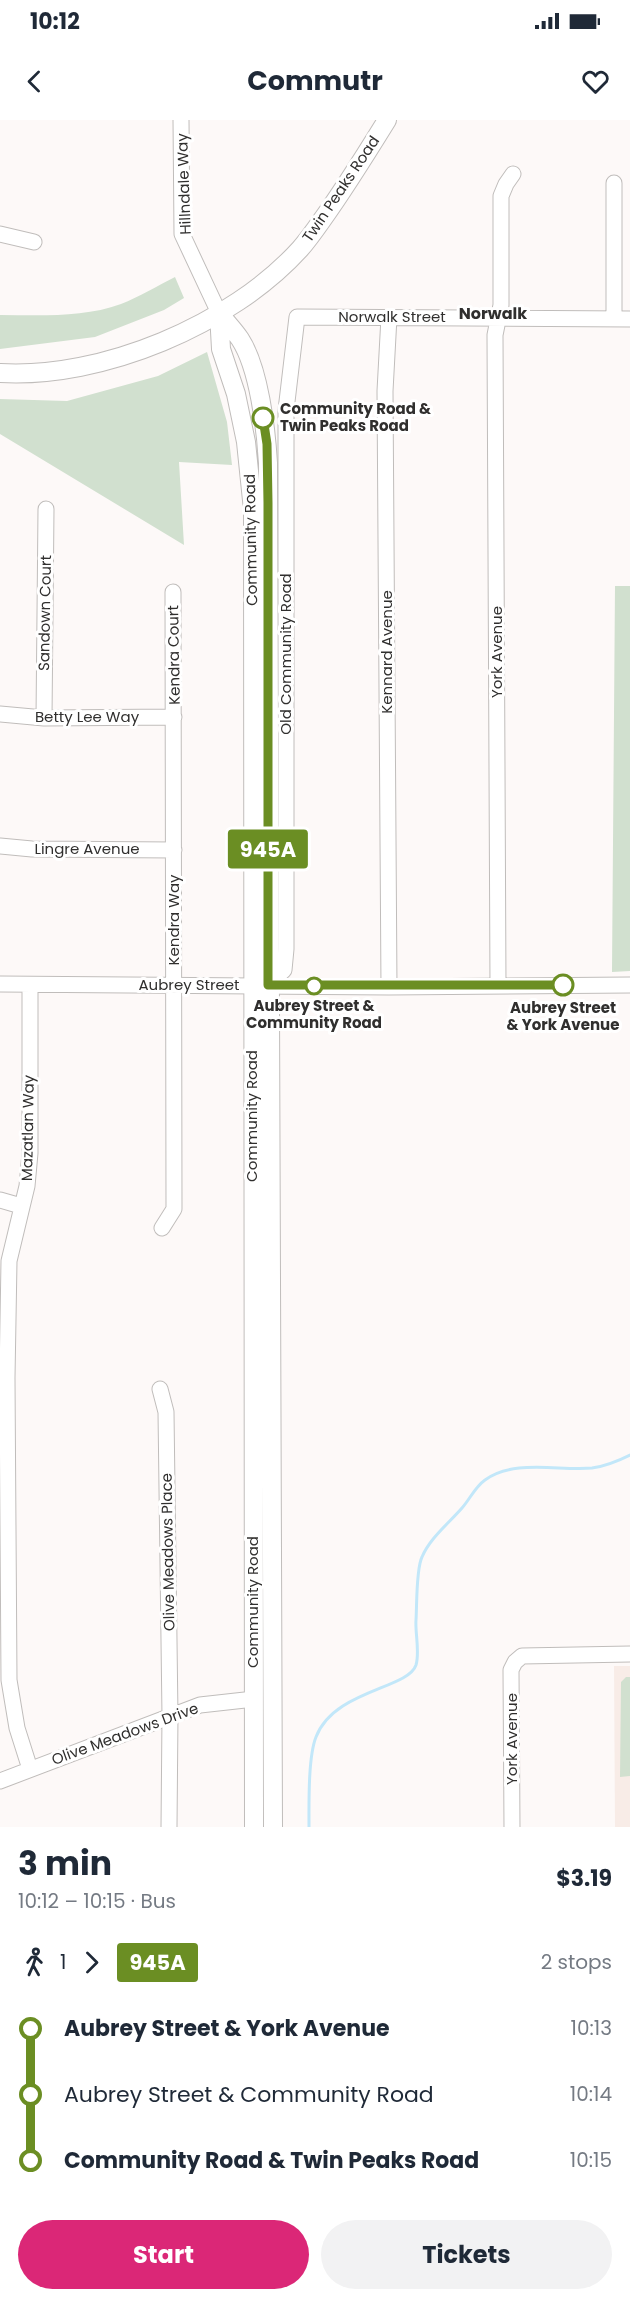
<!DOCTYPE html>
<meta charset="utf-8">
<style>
:root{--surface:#fff;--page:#f2f2f3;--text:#1f2937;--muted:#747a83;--accent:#db2777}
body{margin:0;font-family:Poppins,sans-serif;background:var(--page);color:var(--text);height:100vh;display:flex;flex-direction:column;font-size:22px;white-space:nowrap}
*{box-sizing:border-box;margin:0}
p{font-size:20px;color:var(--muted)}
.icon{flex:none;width:33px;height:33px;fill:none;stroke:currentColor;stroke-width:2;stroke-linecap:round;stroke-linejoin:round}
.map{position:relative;height:1707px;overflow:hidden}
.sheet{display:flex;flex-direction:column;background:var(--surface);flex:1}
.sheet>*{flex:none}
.badge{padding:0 12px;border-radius:4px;font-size:21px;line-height:39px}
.map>.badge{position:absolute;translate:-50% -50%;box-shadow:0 0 0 3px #fff}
.legs{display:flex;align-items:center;gap:9px;height:66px;padding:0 18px;font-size:20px}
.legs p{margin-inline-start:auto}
.headline{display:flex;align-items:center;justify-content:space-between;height:102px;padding:0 18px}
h1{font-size:33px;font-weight:700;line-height:45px}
.cta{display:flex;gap:12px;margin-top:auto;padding:12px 18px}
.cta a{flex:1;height:69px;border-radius:36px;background:var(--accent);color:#fff;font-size:24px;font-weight:700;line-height:69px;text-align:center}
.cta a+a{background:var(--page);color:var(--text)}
ul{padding:0 18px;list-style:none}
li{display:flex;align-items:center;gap:21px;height:66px;font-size:22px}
li i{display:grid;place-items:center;width:9px;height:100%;margin:0 8px;background:currentColor}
li i::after{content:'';width:15px;height:15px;margin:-8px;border:4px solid;border-radius:50%;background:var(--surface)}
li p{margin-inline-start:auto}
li:first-child i{background:linear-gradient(#0000 50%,currentColor 0)}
li:last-child i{background:linear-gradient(currentColor 50%,#0000 0)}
.status{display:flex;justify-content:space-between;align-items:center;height:42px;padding:0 30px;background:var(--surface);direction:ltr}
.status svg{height:16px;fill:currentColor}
header{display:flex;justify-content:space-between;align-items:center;height:78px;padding:0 18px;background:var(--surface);font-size:27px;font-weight:700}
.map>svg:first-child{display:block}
.built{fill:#f8ece7}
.green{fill:#d1e0cf}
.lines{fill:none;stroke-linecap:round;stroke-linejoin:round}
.stream{stroke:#c2e7f9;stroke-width:3}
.minor-casing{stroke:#c0bdbb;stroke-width:17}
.major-casing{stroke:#c0bdbb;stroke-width:20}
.minor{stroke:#fff;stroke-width:15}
.major{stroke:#fff;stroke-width:18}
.line-1-casing{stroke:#fff;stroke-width:14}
.line-1{stroke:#6b8e23;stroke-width:9}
.stop-1-dot{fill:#fff;stroke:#6b8e23;stroke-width:3}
.labels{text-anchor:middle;stroke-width:6;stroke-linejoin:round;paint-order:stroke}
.street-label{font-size:15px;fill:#302f2e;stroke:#fff}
.stop-label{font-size:15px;font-weight:bold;fill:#302f2e;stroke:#fff}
.neighbourhood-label{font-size:16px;font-weight:bold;fill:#302f2e;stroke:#fff}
</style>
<div class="status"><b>10:12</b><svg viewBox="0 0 49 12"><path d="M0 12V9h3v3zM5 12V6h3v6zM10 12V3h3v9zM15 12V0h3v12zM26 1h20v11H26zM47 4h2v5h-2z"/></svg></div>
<header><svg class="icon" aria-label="back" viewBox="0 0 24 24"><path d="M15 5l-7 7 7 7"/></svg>Commutr<svg class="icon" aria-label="heart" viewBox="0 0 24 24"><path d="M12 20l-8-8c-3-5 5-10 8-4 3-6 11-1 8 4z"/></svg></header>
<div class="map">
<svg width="630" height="1707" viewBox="0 0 630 1707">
<rect width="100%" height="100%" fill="#fdf9f8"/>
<!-- built -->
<path class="built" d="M614,1546H630V1707H615Z"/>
<!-- green -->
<path class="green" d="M175,157L184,178L164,190L95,217L0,229V195C39,195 83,198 121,184C139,177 157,166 175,157Z
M207,232L227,302L232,345L179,342L184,425L0,314V279L67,281L158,256Z
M615,466H630V851L612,852Z
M626,1557H630V1656L620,1657L621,1562Z"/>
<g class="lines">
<!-- stream -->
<path class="stream" d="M309,1707C309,1684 308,1637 316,1617C334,1570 408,1569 416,1545C420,1532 415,1513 416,1500C417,1485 416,1449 422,1437C430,1418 449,1403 462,1388C470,1379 475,1367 485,1360C513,1339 559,1351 592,1348C606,1346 618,1341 630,1335"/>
<!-- minor casing -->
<g class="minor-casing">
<path id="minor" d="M181,0L182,114L219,193
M0,114L34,122
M389,197L385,271L389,867
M614,199V63
M0,594L44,598L174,597
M44,598L46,389
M0,726L32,729L174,730
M0,864L389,867L630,865
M30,865V1033L27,1066L9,1141L7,1258L9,1560L17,1608L30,1649
M268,865L284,850L286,829V290L297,197L630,199
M498,866L495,215L501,185V76L506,64L513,54
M0,1080L21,1086
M162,1108L174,1089L173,472
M160,1269L166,1292L170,1596L169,1707
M0,1661L200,1585L254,1579
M512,1707L511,1550L515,1542L522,1536L630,1534"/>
</g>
<!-- major casing -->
<g class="major-casing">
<path id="major" d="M219,193C226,202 234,210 240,219C259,248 266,309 268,343L273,1707
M219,193L221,229L236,274L246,322L253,390L254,1707
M0,253C102,259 231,205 300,129C308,120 315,110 322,100C345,68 366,34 387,0"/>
</g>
<!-- minor -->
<use href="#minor" class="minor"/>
<!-- major -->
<use href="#major" class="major"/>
</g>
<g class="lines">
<!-- line-1 casing -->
<g class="line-1-casing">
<path id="line-1" d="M263,298L267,324L268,383V865H563"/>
</g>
<!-- line-1 -->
<use href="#line-1" class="line-1"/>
</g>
<!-- markers -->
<g class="stop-1-dot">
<circle cx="263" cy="298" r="10"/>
<circle cx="563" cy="865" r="10"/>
<circle cx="314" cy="866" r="8"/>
</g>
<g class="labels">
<!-- street labels -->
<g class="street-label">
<text transform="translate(184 64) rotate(-92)" y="5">Hillndale Way</text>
<text transform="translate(341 69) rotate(-56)" y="5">Twin Peaks Road</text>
<text x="392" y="202">Norwalk Street</text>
<text transform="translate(251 420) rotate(-91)" y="5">Community Road</text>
<text transform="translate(45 493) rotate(-89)" y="5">Sandown Court</text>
<text transform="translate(387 532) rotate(-90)" y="5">Kennard Avenue</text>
<text transform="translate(497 532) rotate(-90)" y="5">York Avenue</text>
<text transform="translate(286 534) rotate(-90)" y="5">Old Community Road</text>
<text transform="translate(174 535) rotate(-91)" y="5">Kendra Court</text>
<text x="87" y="602">Betty Lee Way</text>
<text x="87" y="734">Lingre Avenue</text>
<text transform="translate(174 800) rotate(-90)" y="5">Kendra Way</text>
<text x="189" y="870">Aubrey Street</text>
<text transform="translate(252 996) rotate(-90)" y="5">Community Road</text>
<text transform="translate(28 1008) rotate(-89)" y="5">Mazatlan Way</text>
<text transform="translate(168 1432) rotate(-91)" y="5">Olive Meadows Place</text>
<text transform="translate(253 1482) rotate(-90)" y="5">Community Road</text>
<text transform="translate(125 1614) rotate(-20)" y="5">Olive Meadows Drive</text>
<text transform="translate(512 1619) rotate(-90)" y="5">York Avenue</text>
</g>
<!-- stop labels -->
<g class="stop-label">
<text x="280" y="294" text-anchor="start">Community Road &amp;<tspan x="280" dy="17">Twin Peaks Road</tspan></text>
<text x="314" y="891">Aubrey Street &amp;<tspan x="314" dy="17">Community Road</tspan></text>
<text x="563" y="893">Aubrey Street<tspan x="563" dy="17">&amp; York Avenue</tspan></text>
</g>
<!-- neighbourhood labels -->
<g class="neighbourhood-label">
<text x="493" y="199">Norwalk</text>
</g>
</g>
</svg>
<b class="badge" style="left:268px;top:729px;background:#6b8e23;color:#fff">945A</b>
</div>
<section class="sheet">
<div class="headline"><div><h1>3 min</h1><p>10:12 – 10:15 · Bus</p></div><b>$3.19</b></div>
<div class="legs"><svg class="icon" aria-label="walk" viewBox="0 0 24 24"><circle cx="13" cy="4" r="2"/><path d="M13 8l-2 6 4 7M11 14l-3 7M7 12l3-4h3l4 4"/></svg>1<svg class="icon" aria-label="forward" viewBox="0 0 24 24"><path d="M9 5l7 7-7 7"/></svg><b class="badge" style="background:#6b8e23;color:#fff">945A</b><p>2 stops</p></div>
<ul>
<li><i style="color:#6b8e23"></i><b>Aubrey Street &amp; York Avenue</b><p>10:13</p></li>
<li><i style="color:#6b8e23"></i><span>Aubrey Street &amp; Community Road</span><p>10:14</p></li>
<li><i style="color:#6b8e23"></i><b>Community Road &amp; Twin Peaks Road</b><p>10:15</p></li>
</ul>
<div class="cta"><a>Start</a><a>Tickets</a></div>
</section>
